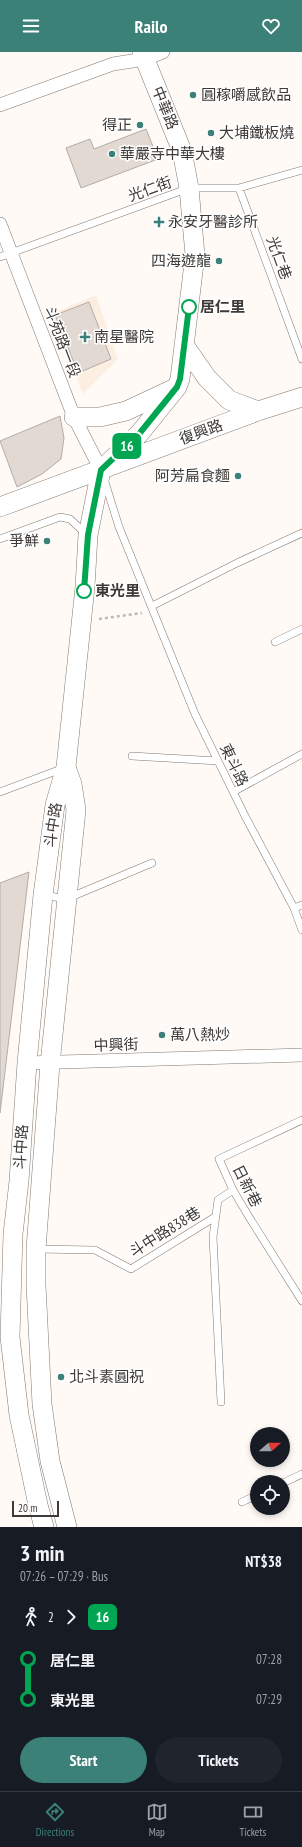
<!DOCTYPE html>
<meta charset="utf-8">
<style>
:root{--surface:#171b24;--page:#20242c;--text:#f1f3f6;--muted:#9ea1a6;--line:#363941;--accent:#3b8178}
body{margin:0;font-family:"PT Sans Narrow","Noto Sans TC",sans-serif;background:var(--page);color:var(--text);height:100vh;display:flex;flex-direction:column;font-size:15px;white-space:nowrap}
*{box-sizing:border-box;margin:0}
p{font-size:13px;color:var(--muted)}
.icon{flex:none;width:22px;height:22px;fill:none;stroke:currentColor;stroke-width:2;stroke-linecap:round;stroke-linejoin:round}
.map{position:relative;height:1475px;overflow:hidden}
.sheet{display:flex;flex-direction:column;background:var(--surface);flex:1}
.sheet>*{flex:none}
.badge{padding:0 8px;border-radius:6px;font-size:14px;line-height:26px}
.needle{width:26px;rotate:70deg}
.fabs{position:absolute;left:250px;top:1375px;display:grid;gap:8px}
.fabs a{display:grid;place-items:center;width:40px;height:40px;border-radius:50%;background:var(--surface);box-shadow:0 2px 6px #0003;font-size:20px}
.scale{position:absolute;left:12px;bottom:10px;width:47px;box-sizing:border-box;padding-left:4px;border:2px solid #3d3a37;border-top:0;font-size:11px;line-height:14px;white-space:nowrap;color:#3d3a37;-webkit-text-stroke:3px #fff;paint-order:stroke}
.map>.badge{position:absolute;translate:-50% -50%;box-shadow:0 0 0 2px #fff}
.legs{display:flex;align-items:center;gap:6px;height:44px;padding:0 20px;font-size:13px}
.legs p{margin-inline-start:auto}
.summary{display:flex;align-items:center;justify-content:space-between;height:68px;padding:0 20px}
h1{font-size:22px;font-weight:600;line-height:30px}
.button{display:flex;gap:8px;margin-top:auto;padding:8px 20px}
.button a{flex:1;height:46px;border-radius:24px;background:var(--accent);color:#fff;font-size:16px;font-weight:600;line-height:46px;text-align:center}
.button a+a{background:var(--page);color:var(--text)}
ul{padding:0 20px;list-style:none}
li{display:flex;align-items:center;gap:14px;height:40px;font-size:15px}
li i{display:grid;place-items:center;width:6px;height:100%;margin:0 5px;background:currentColor}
li i::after{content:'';width:10px;height:10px;margin:-5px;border:3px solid;border-radius:50%;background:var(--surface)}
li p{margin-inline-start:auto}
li:first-child i{background:linear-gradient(#0000 50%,currentColor 0)}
li:last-child i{background:linear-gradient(currentColor 50%,#0000 0)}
header{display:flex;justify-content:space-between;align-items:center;height:52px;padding:0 20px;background:var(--accent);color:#fff;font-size:18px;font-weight:600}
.tab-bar{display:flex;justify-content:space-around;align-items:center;height:56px;border-top:1px solid var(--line);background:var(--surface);font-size:11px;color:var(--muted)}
.tab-bar a{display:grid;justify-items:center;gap:2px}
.tab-bar .on{color:var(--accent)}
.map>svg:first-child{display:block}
.built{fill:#fdeee2}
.building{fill:#e1d9d2;stroke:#b4aca6}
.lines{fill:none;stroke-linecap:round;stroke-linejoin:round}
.lane-casing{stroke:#807972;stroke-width:8}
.street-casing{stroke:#807972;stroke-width:14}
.secondary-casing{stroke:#807972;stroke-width:20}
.path{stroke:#bdb9b5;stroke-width:2.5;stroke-dasharray:3 3;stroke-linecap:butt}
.lane{stroke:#fff;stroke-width:7}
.street{stroke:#fff;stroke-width:13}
.secondary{stroke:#fff;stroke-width:19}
.line-1-casing{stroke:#fff;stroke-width:9}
.line-1{stroke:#00a651;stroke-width:6}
.poi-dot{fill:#3b8178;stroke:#fff;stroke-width:1.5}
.stop-1-dot{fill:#fff;stroke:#00a651;stroke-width:2}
.labels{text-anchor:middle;stroke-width:3;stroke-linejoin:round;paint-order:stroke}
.poi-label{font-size:15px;fill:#3d3a37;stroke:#fff;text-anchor:start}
.street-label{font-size:15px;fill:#3d3a37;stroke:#fff}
.stop-label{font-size:15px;font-weight:bold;fill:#3d3a37;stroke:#fff;text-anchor:start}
</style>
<header><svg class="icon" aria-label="menu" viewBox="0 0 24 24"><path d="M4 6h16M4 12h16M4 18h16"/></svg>Railo<svg class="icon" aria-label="heart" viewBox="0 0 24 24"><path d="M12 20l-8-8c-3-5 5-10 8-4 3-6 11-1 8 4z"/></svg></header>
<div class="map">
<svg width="302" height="1475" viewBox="0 0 302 1475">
<rect width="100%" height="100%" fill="#fffaf6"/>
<!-- built -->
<path class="built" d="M96,243L118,307L83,342L51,262Z"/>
<!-- building -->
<path class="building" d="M146,77L158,107L81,136L66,96L90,87L94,97Z
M89,250L111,307L78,321L55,263Z
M60,364L64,386L61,407L42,422L17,435L0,389Z
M29,820L0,1061V831Z"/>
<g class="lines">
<!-- lane casing -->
<g class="lane-casing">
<path id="lane" d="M239,136L302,307
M0,205L189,136H239L302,118
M104,427L119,475L195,662L245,764L294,856L302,878
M0,487L60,465L70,467L86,482
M152,554L237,511L302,481
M275,590L302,577
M132,704L218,709
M0,740L64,716
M233,740L302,702
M44,843L66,847L152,811
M294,856L302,853
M302,1068L219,1107L233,1138L249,1165L302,1249
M36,1197L95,1198L131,1217L215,1165
M221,1350L213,1185L218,1148L233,1138
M283,1431L302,1422
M242,1450L257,1443"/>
</g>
<!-- street casing -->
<g class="street-casing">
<path id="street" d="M0,53L113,12L145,7L163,0
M0,172L74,365L101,418
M27,1011L302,1003"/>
</g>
<!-- secondary casing -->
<g class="secondary-casing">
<path id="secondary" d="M184,293L207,326L229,348L258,359
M74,365H100L126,359L173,337
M101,418L139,382L177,335L180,327L195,203L189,136L182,99L142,0
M0,455L258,359L302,345
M66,715L72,732L76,758L50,1012L36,1197V1233L42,1352L50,1409L67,1475
M44,1475L38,1453L19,1363L10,1285L13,1182L19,1129L27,1011L43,843L55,753L66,715L85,535L88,483L101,418"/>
</g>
<!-- path -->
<path class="path" d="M99,567L142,561"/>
<!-- lane -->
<use href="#lane" class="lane"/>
<!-- street -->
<use href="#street" class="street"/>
<!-- secondary -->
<use href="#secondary" class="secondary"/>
</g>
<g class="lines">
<!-- line-1 casing -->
<g class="line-1-casing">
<path id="line-1" d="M84,539L88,483L101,418L139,382L177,335L180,327L189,255"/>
</g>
<!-- line-1 -->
<use href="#line-1" class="line-1"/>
</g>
<!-- markers -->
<g class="poi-dot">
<circle cx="193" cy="43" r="4"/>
<circle cx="140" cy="73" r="4"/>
<circle cx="211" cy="81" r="4"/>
<circle cx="112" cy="102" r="4"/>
<path d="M157 164h4v4h4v4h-4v4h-4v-4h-4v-4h4z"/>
<circle cx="219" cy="209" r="4"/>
<path d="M83 279h4v4h4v4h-4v4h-4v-4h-4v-4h4z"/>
<circle cx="238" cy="424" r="4"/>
<circle cx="47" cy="489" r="4"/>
<circle cx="162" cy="983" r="4"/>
<circle cx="61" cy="1325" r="4"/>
</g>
<g class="stop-1-dot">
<circle cx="189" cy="255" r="7"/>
<circle cx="84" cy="539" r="7"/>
</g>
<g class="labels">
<!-- poi labels -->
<g class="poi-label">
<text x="201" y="48">圓稼嚼感飲品</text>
<text x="132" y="78" text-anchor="end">得正</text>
<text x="219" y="86">大埔鐵板燒</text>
<text x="120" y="107">華嚴寺中華大樓</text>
<text x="168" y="175">永安牙醫診所</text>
<text x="211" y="214" text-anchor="end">四海遊龍</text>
<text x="94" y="290">南星醫院</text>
<text x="230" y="429" text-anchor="end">阿芳扁食麵</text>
<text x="39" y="494" text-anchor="end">爭鮮</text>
<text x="170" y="988">萬八熱炒</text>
<text x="69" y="1330">北斗素圓祝</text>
</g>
<!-- street labels -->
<g class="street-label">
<text transform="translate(165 56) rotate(68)" y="5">中華路</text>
<text transform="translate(150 137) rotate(-20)" y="5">光仁街</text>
<text transform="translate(279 206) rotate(70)" y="5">光仁巷</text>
<text transform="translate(62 290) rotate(69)" y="5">斗苑路一段</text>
<text transform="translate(201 380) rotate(-20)" y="5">復興路</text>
<text transform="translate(234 713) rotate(64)" y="5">東斗路</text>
<text transform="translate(53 773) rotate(-81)" y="5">斗中路</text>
<text transform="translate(116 993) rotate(-2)" y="5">中興街</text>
<text transform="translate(21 1095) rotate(-86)" y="5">斗中路</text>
<text transform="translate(247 1134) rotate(63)" y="5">日新巷</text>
<text transform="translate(165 1180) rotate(-32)" y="5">斗中路838巷</text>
</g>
<!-- stop labels -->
<g class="stop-label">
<text x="200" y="260">居仁里</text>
<text x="95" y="544">東光里</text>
</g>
</g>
</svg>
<div class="fabs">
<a><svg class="needle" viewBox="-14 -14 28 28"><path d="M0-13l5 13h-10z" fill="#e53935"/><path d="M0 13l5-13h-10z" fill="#9ea1a6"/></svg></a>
<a><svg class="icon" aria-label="locate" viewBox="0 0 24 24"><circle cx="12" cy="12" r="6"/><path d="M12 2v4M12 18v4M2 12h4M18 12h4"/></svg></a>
</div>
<div class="scale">20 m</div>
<b class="badge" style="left:127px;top:394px;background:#00a651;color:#fff">16</b>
</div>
<section class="sheet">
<div class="summary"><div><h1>3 min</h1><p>07:26 – 07:29 · Bus</p></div><b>NT$38</b></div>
<div class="legs"><svg class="icon" aria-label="walk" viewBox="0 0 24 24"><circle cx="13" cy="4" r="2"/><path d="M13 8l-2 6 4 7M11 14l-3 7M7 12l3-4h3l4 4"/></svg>2<svg class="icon" aria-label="forward" viewBox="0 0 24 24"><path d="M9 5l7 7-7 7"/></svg><b class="badge" style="background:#00a651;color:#fff">16</b></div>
<ul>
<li><i style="color:#00a651"></i><b>居仁里</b><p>07:28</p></li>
<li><i style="color:#00a651"></i><b>東光里</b><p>07:29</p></li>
</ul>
<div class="button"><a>Start</a><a>Tickets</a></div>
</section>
<nav class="tab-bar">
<a class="on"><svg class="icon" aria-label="directions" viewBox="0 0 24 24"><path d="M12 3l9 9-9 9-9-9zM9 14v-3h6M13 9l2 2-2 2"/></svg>Directions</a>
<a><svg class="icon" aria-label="map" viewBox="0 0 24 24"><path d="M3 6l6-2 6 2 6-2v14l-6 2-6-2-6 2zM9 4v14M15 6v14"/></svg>Map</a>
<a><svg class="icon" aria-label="tickets" viewBox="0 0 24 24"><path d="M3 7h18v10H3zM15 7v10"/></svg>Tickets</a>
</nav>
